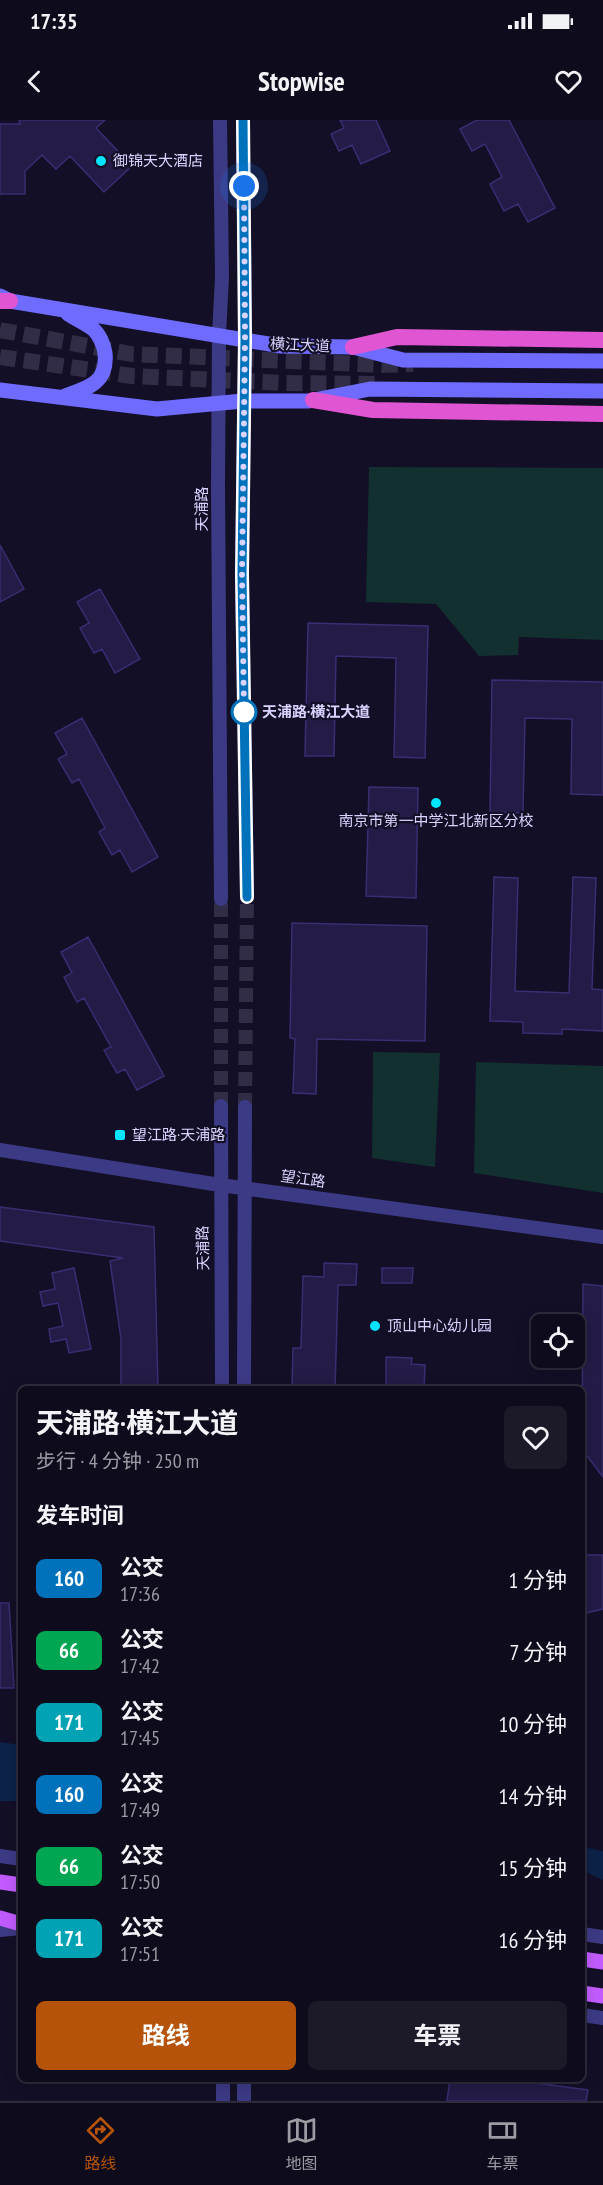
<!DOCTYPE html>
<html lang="zh">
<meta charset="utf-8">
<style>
:root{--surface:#0e0b1c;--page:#1c1929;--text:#f1f3f6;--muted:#9b9ba3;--line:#2e2b3b;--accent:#b45309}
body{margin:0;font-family:"PT Sans Narrow","Noto Sans SC",sans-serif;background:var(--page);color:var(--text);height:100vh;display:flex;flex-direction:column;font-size:22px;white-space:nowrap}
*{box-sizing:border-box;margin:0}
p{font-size:20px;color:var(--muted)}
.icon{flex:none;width:33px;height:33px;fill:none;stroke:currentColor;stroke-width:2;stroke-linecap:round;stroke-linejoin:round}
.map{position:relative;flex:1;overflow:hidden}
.details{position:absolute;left:18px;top:1266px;width:567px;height:696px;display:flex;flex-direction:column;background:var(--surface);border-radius:9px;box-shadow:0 3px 15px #0003,0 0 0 2px var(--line)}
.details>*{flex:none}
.badge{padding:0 12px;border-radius:9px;font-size:21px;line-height:39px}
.tools{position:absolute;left:531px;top:1194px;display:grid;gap:12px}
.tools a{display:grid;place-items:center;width:54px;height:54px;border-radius:9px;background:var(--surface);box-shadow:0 3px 15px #0003,0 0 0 2px var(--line);font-size:30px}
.you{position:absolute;width:30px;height:30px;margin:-15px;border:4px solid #fff;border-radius:50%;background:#1a73e8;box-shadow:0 0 0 9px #1a73e833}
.map>.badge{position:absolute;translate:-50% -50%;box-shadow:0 0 0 3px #fff}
h2{padding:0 18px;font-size:22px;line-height:54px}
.round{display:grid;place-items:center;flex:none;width:63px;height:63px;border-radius:9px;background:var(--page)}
.summary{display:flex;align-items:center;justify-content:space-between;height:102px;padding:0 18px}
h1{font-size:28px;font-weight:700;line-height:45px}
.action{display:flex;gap:12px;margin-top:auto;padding:12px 18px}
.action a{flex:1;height:69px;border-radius:9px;background:var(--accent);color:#fff;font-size:24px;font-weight:700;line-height:69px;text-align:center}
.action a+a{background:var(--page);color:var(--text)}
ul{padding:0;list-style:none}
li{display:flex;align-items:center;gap:18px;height:72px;padding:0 18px}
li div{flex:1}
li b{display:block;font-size:22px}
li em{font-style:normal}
li .badge{min-width:66px;font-weight:700;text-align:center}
.status{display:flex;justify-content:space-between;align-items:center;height:42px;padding:0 30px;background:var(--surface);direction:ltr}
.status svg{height:16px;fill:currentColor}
header{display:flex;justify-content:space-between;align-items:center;height:78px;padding:0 18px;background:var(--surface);font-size:27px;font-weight:700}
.tab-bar{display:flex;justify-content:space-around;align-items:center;height:84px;border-top:2px solid var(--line);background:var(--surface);font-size:16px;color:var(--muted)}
.tab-bar a{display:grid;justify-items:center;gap:3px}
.tab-bar .current{color:var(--accent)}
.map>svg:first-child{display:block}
.green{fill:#12302f}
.water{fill:#0c2248}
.building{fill:#241b47;stroke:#3b2d73;stroke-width:1.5}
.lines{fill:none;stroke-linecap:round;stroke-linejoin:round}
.tertiary-tunnel{stroke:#312d47;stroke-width:14;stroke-dasharray:14 7;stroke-linecap:butt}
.trunk-tunnel{stroke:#312d47;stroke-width:16;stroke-dasharray:16 8;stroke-linecap:butt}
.tertiary{stroke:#3d3a85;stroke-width:14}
.secondary{stroke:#6f6bff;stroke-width:15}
.primary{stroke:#c25bff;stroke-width:15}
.trunk{stroke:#e055d1;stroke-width:16}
.line-casing{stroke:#fff;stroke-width:14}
.line{stroke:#0072bc;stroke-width:9}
.walk{stroke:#d9d4ff;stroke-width:6;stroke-dasharray:0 10.8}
.poi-dot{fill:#00e5ff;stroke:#130f26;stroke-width:2}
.stop-dot{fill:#fff;stroke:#0072bc;stroke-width:3}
.labels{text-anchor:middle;stroke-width:4.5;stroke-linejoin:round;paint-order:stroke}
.poi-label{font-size:15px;fill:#d9d4ff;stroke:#130f26;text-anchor:start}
.street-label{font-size:15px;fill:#d9d4ff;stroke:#130f26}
.stop-label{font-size:15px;font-weight:bold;fill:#d9d4ff;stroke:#130f26;text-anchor:start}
</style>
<div class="status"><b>17:35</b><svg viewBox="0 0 49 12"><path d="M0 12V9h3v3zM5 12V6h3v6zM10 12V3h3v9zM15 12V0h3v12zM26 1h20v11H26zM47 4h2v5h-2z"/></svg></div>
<header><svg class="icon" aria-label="back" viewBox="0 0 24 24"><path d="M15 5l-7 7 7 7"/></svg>Stopwise<svg class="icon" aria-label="heart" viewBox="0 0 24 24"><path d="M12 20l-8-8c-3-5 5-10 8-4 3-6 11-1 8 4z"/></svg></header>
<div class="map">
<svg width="603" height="1981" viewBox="0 0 603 1981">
<rect width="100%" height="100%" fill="#130f26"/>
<!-- green -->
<path class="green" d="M369,347L603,348V520L519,517L518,535L479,536L436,484L366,482Z
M373,932L440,933L435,1047L372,1038Z
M476,942L603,946V1073L474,1053Z"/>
<!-- water -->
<path class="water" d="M0,1622L21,1625V1681H0Z
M582,1727L603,1731V1760L582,1750Z"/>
<!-- building -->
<path class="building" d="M19,0H105L96,8L132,46L104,72L70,36L56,49L42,35L25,51V74H0V4H20Z
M340,0H376L390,31L361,44L352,25L339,31L331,14L344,8Z
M477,0H509L555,88L528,102L518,84L504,91L490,64L502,57L485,24L472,31L460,9Z
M0,425L24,469L0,482Z
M100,469L140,539L115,553L102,529L94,533L80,508L89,503L77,482Z
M308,503L428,506L425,638L394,637L396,538L336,536L334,636H305Z
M492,560L603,562V675L571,674L572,599L525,598L523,693L490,692Z
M82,598L158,737L132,752L120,730L112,735L99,712L105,708L79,659L72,663L58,639L67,634L55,613Z
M369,667L418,668L416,778L366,776Z
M494,757L518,758L515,871L569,873L573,757L596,758L592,869L603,870V911L562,909V914L523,913V902L490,901Z
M292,803L427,806L425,921L317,919L316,974L293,973L295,919L290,918Z
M88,817L164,956L137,970L125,949L117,953L104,930L111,927L84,878L77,882L64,857L72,853L61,832Z
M0,1087L154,1107L158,1269H121V1219L110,1141L123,1138L0,1121Z
M324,1143L357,1144L356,1165H338L335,1269H292L293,1228H301L303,1156L324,1157Z
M74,1148L91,1229L69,1233L66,1219L51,1222L49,1209L63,1206L58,1183L43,1186L40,1172L55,1169L52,1153Z
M382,1148H413L412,1163H382Z
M583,1164L603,1166V1357L582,1329Z
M386,1237L412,1238L411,1244L425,1245L424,1269H386Z
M582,1435H603V1489L582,1494Z
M0,1483H9L14,1568H0Z
M450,1959H507L588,1970L586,1981H447Z"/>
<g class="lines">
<!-- tertiary-tunnel -->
<path class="tertiary-tunnel" d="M221,986V779
M245,987L247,777"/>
<!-- trunk-tunnel -->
<path class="trunk-tunnel" d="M0,210L131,234L382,245L413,244
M0,237L132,256L286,263L379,264"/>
<!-- tertiary -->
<path class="tertiary" d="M220,0L222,157L219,215L218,366L221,779
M243,0L245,219L242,454L247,777
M221,986L222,1269
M0,1030L220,1065L603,1117
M244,1269L245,987
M0,1736L21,1739
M0,1810L21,1808
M582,1814L603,1817
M582,1895L603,1898
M244,1959V1981
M223,1981V1959"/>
<!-- secondary -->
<path class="secondary" d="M0,176L10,181L281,226L353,227L403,240L603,241
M0,270L157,289L243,281H309L370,269L603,271
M65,276C88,268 108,263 105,233C104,225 99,214 93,209C85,203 76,199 68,194"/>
<!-- primary -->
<path class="primary" d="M0,1762L21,1765
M0,1798L21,1804
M582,1839L603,1842
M582,1873L603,1876"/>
<!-- trunk -->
<path class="trunk" d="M0,181H10
M353,227L397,217L603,220
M313,280L373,290L603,294"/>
</g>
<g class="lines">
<!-- line casing -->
<g class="line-casing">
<path id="line" d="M243,0L245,219L242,454L247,777"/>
</g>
<!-- line -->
<use href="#line" class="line"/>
<!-- walk -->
<path class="walk" d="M244,66L245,219L242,454L244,592"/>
</g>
<!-- markers -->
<g class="poi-dot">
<circle cx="101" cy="41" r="6"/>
<circle cx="436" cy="683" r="6"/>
<rect x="114" y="1009" width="12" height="12" rx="3"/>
<circle cx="375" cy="1206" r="6"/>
</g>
<circle class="stop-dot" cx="244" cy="592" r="12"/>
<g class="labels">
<!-- poi labels -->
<g class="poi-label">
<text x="113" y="46">御锦天大酒店</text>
<text x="436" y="706" text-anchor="middle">南京市第一中学江北新区分校</text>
<text x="132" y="1020">望江路·天浦路</text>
<text x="387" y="1211">顶山中心幼儿园</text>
</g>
<!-- street labels -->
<g class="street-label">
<text transform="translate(300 225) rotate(3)" y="5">横江大道</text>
<text transform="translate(202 389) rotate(-90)" y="5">天浦路</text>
<text transform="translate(303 1059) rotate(8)" y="5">望江路</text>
<text transform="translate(203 1128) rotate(-91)" y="5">天浦路</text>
</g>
<!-- stop labels -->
<g class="stop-label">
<text x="262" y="597">天浦路·横江大道</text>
</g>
</g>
</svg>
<div class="tools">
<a><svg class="icon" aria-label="locate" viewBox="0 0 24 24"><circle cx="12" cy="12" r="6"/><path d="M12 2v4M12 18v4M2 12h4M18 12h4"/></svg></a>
</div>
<div class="you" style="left:244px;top:66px"></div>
<section class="details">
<div class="summary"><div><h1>天浦路·横江大道</h1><p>步行 · 4 分钟 · 250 m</p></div><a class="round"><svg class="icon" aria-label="heart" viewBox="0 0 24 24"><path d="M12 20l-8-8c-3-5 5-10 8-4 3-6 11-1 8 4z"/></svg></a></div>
<h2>发车时间</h2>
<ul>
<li><span class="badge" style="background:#0072bc;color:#fff">160</span><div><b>公交</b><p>17:36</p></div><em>1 分钟</em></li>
<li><span class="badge" style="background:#00a651;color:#fff">66</span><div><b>公交</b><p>17:42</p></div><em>7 分钟</em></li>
<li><span class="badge" style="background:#00a3b4;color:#fff">171</span><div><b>公交</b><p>17:45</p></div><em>10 分钟</em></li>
<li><span class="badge" style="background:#0072bc;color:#fff">160</span><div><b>公交</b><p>17:49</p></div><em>14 分钟</em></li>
<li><span class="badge" style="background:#00a651;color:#fff">66</span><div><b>公交</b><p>17:50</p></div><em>15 分钟</em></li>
<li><span class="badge" style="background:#00a3b4;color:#fff">171</span><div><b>公交</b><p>17:51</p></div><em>16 分钟</em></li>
</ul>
<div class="action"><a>路线</a><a>车票</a></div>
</section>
</div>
<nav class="tab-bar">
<a class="current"><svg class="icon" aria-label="directions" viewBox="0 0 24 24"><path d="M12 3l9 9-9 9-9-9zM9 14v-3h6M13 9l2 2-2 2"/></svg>路线</a>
<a><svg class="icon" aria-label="map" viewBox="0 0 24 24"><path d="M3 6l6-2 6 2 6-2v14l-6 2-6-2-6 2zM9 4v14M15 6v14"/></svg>地图</a>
<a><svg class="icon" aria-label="tickets" viewBox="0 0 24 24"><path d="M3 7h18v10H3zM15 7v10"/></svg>车票</a>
</nav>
